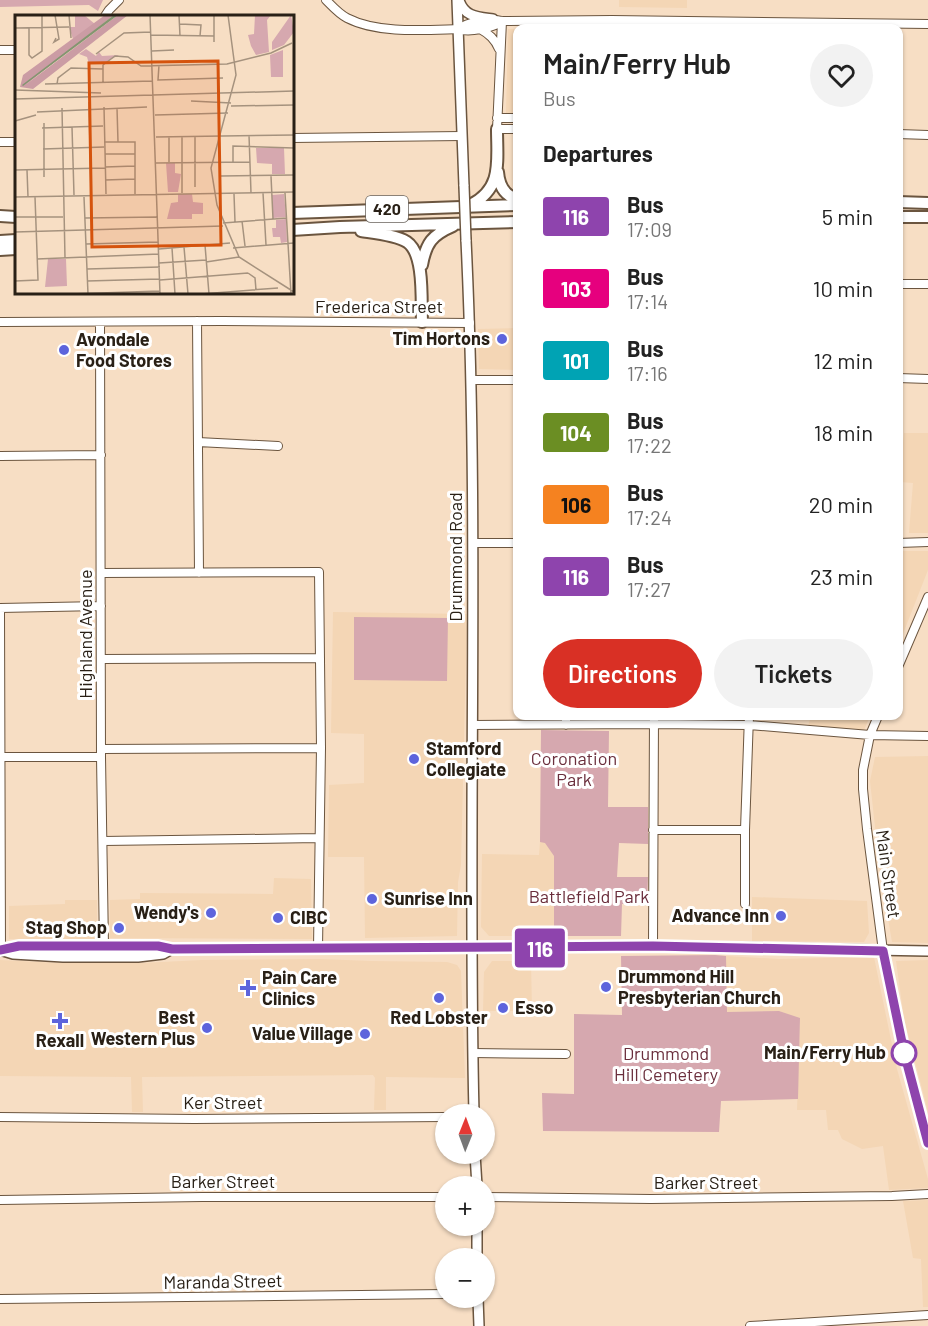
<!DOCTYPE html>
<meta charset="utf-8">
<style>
:root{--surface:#fff;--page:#f2f2f2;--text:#222;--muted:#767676;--accent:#d93025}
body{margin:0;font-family:Barlow,sans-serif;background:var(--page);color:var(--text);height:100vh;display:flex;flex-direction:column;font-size:22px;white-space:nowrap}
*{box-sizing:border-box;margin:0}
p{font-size:20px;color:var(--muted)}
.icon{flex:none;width:33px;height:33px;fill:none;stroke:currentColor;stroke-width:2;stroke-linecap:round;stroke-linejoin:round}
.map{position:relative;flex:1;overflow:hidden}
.details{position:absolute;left:513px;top:24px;width:390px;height:696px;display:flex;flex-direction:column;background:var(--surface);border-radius:12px;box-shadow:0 2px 4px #0004}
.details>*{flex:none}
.badge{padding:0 12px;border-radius:4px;font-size:21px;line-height:39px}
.needle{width:39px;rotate:1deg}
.controls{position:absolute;left:435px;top:1104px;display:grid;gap:12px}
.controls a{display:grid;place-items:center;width:60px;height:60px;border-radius:50%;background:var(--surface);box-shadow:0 2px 4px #0004;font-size:30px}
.map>.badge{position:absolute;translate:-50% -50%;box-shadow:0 0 0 3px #fff}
h2{padding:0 30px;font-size:22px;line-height:54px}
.round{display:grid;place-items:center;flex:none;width:63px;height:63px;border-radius:32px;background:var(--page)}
.summary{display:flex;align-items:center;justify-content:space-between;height:102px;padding:0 30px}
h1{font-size:28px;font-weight:600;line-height:45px}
.cta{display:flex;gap:12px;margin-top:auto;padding:12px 30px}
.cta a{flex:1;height:69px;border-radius:36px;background:var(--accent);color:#fff;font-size:24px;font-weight:600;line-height:69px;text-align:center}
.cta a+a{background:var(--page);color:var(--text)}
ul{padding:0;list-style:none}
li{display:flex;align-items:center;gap:18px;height:72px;padding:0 30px}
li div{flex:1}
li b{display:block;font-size:22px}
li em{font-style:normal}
li .badge{min-width:66px;font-weight:700;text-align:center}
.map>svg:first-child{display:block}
.built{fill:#f4d6b5}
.green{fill:#d6a8af}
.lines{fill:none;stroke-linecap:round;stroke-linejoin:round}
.minor-casing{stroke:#6b553f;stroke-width:10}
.major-casing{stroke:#6b553f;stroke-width:12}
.highway-casing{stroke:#6b553f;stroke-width:14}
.minor{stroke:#fff;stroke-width:8}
.major{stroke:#fff;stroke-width:9}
.highway{stroke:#fff;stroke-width:10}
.major-bridge-casing{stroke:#6b553f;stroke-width:12;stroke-linecap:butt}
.major-bridge{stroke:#fff;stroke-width:9}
.line-casing{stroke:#fff;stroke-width:14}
.line{stroke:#8e44ad;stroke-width:9}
.poi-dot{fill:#5d64dc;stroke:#fff;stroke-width:2}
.stop-dot{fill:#fff;stroke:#8e44ad;stroke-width:3}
.labels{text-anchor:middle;stroke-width:6;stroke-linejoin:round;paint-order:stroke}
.shield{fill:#fff;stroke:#69635c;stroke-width:1.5}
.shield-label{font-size:16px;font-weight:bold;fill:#292016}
.street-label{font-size:18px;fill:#292016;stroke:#fff}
.poi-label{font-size:18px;font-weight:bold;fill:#292016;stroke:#fff;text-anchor:start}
.park-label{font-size:18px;fill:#6a2e3c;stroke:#fff}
.stop-label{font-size:18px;font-weight:bold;fill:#292016;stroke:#fff;text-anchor:end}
.inset-road{fill:none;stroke:#a5927e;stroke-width:1.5}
.view{fill:#d5530d;fill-opacity:0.15;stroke:#d5530d;stroke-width:3}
.inset-edge{fill:none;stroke:#292016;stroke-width:3}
</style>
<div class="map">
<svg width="928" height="1326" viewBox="0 0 928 1326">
<rect width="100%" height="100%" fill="#f7dec4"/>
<!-- built -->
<path class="built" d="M619,0H687V8L619,7Z
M508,29H517V113H506Z
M517,328V370L479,369L478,329Z
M904,433H928V533H909L913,483L899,482Z
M899,551H928V570L899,644Z
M333,612L467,614L461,865L458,882L457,936L365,938L364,857H328L329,785L364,783V734L331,733Z
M811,716H870L863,733L808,726Z
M928,756V943L892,942L880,872L870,781L875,757Z
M540,842H545L554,856V936H489L481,927L482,854L539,855Z
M274,878L311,879L312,939L110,938V900L140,899V893L273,894Z
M752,897L867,901L869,933L864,942L752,941Z
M65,900H97V939H9V906L65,904Z
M726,956L779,959L874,957L897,1069L928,1179V1188L889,1190L883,1146L862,1149L842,1139L838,1130H828L826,1110H797L800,1019L779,1011L726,1012Z
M320,959L371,961L447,962L457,965L461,971L465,1078L386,1077V1110H374L375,1078L373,1075L142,1077L143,1112H132L131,1077L0,1076V960L60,963H141L202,960Z
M928,960V1112L904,1019L896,961Z
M492,961H531L532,1011H483L484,972Z
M928,1200V1307H923L921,1259L913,1258L903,1201Z"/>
<!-- green -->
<path class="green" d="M0,0H103L98,11L89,5L0,7Z
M354,617L448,618L447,681L354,680Z
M541,730L609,731L608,807H648V844L619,843L617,877H648L647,904H622L621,936H554V856L545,843L540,842Z
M715,955L726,956L727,1012L779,1011L800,1018L798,1099L721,1101L719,1132L543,1131L542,1093L574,1094V1014L622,1015L621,956Z"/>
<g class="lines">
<!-- minor casing -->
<g class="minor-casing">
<path id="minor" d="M326,0C332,6 339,14 347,18C378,34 425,30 459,29C468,33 494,28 502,21
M105,16L109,10L119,0
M502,21L497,129H518
M459,29C467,22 491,18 502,21L612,20L928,24
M480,29C489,34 495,39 499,49
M0,50H16
M497,118H518
M898,134L928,135
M292,138L462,136
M0,142H16
M898,284H928
M197,321L199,573
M0,322L222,321L470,323
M100,322L101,757L104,946
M898,378L928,379
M471,380H518
M198,442L278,446
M0,456L101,455
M473,543H518
M898,543L928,542
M101,573L319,572L321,748L318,948
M0,608L101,606
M0,612L1,950
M102,659L320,658
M898,667L928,597
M878,716L870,735L863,770V789L867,829L883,951L893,1002L908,1068L928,1142
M472,725L654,724L749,725L870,735L928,736
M566,725V716
M101,749L321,748
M0,757H101
M653,830H745
M103,841L319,838
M745,904V830L749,716
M653,946L654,716
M473,1053L566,1054
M0,1117L194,1119L446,1117
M484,1197L651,1199L892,1196L928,1194
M0,1200L202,1197H446
M0,1299L446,1294
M750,1326L928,1315"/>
</g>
<!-- major casing -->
<g class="major-casing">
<path id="major" d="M457,0L464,186
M459,0C464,17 478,17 493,19
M466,240C480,531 467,823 474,1114
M0,950L19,946H158L172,949L653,946L928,951
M3,951L13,954L63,957H138L163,954L172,949
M475,1154L477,1186
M477,1226V1258
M478,1298L479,1326"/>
</g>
<!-- highway casing -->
<g class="highway-casing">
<path id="highway" d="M498,172C499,185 504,196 518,199
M898,202L928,203
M470,205C503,189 497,161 497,129
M292,213L518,205
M0,216L16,217
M898,217H928
M292,230L340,227L518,222
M361,231C374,233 396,235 407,242C425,254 421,302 422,322
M0,241L16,240
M0,250L16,249
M422,265C426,243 432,235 453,226"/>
</g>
<!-- minor -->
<use href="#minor" class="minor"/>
<!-- major -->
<use href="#major" class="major"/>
<!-- highway -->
<use href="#highway" class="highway"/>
<!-- major-bridge casing -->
<g class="major-bridge-casing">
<path id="major-bridge" d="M464,186L466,240"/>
</g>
<!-- major-bridge -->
<use href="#major-bridge" class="major-bridge"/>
</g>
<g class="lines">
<!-- line casing -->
<g class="line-casing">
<path id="line" d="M0,950L19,946H158L172,949L653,946L883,951L904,1052L928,1143"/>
</g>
<!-- line -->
<use href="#line" class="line"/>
</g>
<!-- markers -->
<g class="poi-dot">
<circle cx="502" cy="339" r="6"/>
<circle cx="64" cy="350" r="6"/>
<circle cx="414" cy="759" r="6"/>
<circle cx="372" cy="899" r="6"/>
<circle cx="211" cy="913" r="6"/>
<circle cx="781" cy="916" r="6"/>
<circle cx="278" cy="918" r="6"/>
<circle cx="119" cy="928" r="6"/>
<circle cx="606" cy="987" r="6"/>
<path d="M245 979h6v6h6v6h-6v6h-6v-6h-6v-6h6z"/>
<circle cx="439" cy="998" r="6"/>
<circle cx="503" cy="1008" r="6"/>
<path d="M57 1012h6v6h6v6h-6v6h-6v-6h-6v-6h6z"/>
<circle cx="207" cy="1028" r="6"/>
<circle cx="365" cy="1034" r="6"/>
</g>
<circle class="stop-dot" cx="904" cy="1053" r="12"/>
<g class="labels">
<!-- shield labels -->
<rect class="shield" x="366" y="196" width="42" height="26" rx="4.5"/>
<g class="shield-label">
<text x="387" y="215">420</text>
</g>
<!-- street labels -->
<g class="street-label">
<text x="379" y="313">Frederica Street</text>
<text transform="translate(456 557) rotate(-90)" y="6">Drummond Road</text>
<text transform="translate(86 634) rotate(-90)" y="6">Highland Avenue</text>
<text transform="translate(888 874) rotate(82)" y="6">Main Street</text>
<text x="223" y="1109">Ker Street</text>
<text x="223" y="1188">Barker Street</text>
<text x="706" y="1189">Barker Street</text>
<text transform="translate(223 1282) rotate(-1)" y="6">Maranda Street</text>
</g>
<!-- poi labels -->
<g class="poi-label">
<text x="490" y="345" text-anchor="end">Tim Hortons</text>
<text x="76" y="346">Avondale<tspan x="76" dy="21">Food Stores</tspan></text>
<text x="426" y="755">Stamford<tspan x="426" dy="21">Collegiate</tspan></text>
<text x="384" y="905">Sunrise Inn</text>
<text x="199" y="919" text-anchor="end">Wendy's</text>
<text x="769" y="922" text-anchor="end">Advance Inn</text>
<text x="290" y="924">CIBC</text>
<text x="107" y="934" text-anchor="end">Stag Shop</text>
<text x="618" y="983">Drummond Hill<tspan x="618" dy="21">Presbyterian Church</tspan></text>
<text x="262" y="984">Pain Care<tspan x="262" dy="21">Clinics</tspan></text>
<text x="515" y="1014">Esso</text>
<text x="195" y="1024" text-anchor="end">Best<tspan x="195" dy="21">Western Plus</tspan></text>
<text x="439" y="1024" text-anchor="middle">Red Lobster</text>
<text x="353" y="1040" text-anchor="end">Value Village</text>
<text x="60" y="1047" text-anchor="middle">Rexall</text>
</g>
<!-- park labels -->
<g class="park-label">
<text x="574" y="765">Coronation<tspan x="574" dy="21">Park</tspan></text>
<text x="589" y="903">Battlefield Park</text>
<text x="666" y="1060">Drummond<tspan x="666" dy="21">Hill Cemetery</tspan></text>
</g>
<!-- stop labels -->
<g class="stop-label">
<text x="886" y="1059">Main/Ferry Hub</text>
</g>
</g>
<!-- overview -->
<g transform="translate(15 15)">
<rect width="279" height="279" fill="#f7dec4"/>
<path d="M60,0H69L80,9L58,24L54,12H60ZM240,0H256L252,5L254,37L241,40L236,31L233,20L239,19ZM276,0L279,17L269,30L257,35V27ZM71,34L81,41L84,37L87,41L104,40L87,49H74L72,42L64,39ZM268,35V62H256L255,40ZM241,133H269L270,159H257V149L242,148ZM151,148H160V158L166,159L163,177H153ZM163,179H177L178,187L188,188V199H177V204H152L156,188L163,187ZM269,179L271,202L258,203L257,180ZM271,204L272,227L266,228L265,222H258L257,213H261V205ZM33,244H51L52,271L30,272Z" fill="#d6a8af"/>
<path d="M90,0H99L9,71L103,0H113L18,74L5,72L8,60Z" fill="#cb9ca4"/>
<path d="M99,0H103L8,71L7,70Z" fill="#839570"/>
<path class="inset-road" d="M40,0L44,24L39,27L41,23M54,0L56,23M135,0L145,279M164,0L165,21M199,0V27M213,0L221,60L196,153L202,190L224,242L279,277M165,9L186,10L185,21M0,13L54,12M14,13V40L17,43L27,36V0M136,20L199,21M137,36L159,35M81,39L109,18L136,17M144,50L143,65L208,63M88,67V50L100,41L113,42L126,51L212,49L256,38L277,28M30,69L137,66M42,69L43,63L56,53L88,54M0,75L86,78M0,84L279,76M176,86L216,88M74,87L76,180M216,91L279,90M89,92L91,179M47,93L50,243M102,93L103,127M22,97L132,92M140,100L213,98M0,106L21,100M29,108V162M57,112L59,180M27,113L88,111M234,120L236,178M141,122L279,120M154,122V147M167,122V178M89,127H120V179M28,134L89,132M90,139H120M218,147V131L279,133M141,148L235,147M90,152L120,151M0,155L90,153M12,155L13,182M206,161L279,160M256,161L258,204M90,165L120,164M180,172V122M248,178L251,230M270,178L276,279M219,179L220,207M0,182L279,177M69,182L73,279M0,202H48M70,203L143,202M227,206L230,231M208,208L272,203M0,217L208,211M71,229L143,227M190,230L194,279M169,232L173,279M157,233L160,279M218,233L279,228M144,234L215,228M22,244L144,239M191,247L224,242M144,248L191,245M72,254L145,252M233,258L240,263L241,275M145,265L233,258M0,266L23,265L20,182M72,266L145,264M55,279L145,276M186,279L263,273"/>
<path class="view" d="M203,46L206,230L77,232L74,48Z"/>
<rect width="279" height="279" class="inset-edge"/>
</g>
</svg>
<div class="controls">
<a><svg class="needle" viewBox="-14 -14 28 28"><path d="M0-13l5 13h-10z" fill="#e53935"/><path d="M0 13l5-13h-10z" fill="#767676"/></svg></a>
<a>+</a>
<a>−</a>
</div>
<b class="badge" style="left:540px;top:948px;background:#8e44ad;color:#fff">116</b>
<section class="details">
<div class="summary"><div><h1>Main/Ferry Hub</h1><p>Bus</p></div><a class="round"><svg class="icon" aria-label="heart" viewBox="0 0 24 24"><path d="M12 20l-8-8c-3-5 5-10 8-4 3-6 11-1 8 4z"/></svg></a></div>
<h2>Departures</h2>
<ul>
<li><span class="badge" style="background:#8e44ad;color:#fff">116</span><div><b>Bus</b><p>17:09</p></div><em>5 min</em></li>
<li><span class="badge" style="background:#e6007e;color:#fff">103</span><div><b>Bus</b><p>17:14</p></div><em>10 min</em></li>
<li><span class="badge" style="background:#00a3b4;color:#fff">101</span><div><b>Bus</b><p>17:16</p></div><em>12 min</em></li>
<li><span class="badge" style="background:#6b8e23;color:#fff">104</span><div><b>Bus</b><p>17:22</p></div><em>18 min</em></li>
<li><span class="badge" style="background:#f58220;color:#111">106</span><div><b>Bus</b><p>17:24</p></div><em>20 min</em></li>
<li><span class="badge" style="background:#8e44ad;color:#fff">116</span><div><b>Bus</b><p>17:27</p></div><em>23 min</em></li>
</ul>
<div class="cta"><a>Directions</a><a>Tickets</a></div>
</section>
</div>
